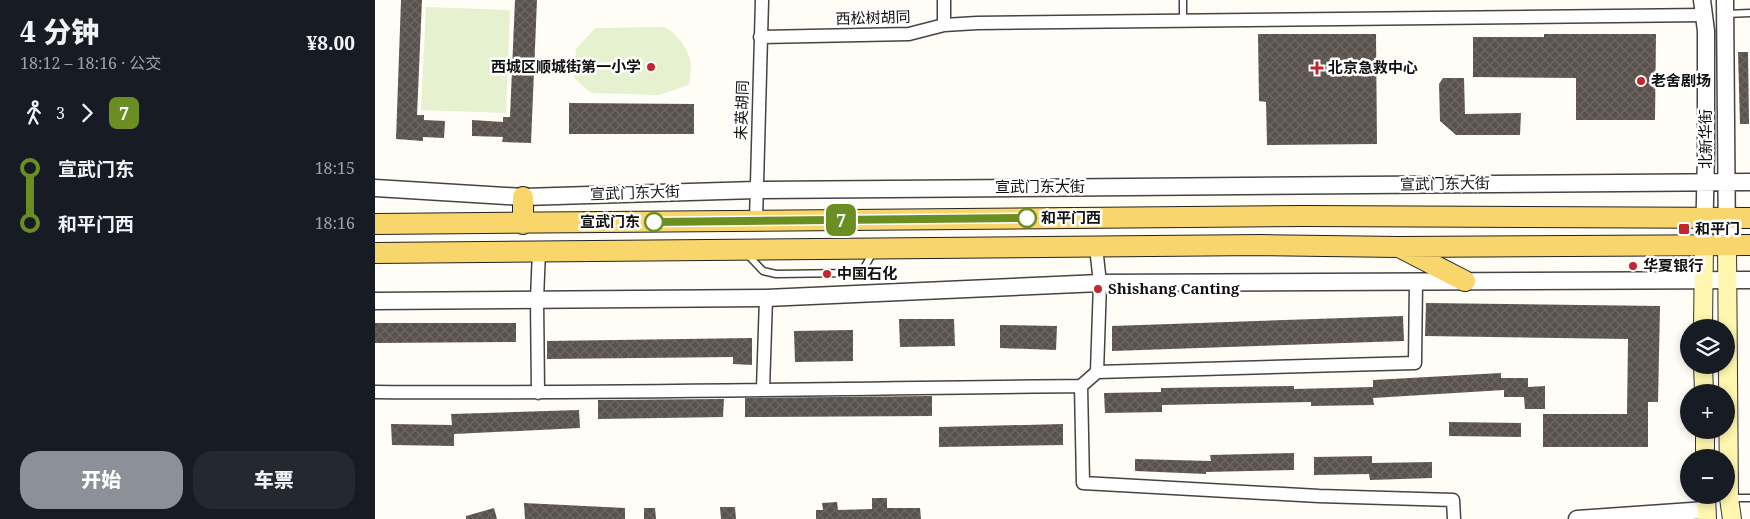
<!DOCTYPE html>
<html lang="zh">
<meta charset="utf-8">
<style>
:root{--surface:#171b24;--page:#242831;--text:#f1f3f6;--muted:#9ea1a6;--accent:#8c9099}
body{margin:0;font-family:"Noto Serif","Noto Sans SC",serif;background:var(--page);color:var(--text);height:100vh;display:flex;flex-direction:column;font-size:19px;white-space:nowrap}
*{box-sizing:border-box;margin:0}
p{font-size:16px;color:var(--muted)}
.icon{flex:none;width:28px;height:28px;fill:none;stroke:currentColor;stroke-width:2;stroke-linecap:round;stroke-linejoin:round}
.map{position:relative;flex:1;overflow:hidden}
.panel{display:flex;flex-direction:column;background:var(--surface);width:375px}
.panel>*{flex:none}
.badge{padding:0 10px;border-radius:8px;font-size:18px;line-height:32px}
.controls{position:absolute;left:1305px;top:319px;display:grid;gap:10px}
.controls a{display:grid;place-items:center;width:55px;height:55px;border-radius:50%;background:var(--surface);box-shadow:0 2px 8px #0003;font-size:25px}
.map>.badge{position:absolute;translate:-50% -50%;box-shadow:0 0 0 2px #fff}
.legs{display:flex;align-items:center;gap:8px;height:55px;padding:0 20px;font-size:16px}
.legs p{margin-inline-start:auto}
.headline{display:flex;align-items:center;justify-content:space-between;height:85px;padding:0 20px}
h1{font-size:28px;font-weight:800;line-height:38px}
.button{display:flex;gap:10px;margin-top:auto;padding:10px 20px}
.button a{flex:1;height:58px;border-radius:20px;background:var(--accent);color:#fff;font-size:20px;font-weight:800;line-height:58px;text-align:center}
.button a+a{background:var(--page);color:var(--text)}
ul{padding:0 20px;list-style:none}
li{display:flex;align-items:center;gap:18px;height:55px;font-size:19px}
li i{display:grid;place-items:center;width:8px;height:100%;margin:0 6px;background:currentColor}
li i::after{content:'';width:12px;height:12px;margin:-6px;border:4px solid;border-radius:50%;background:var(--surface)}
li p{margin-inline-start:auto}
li:first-child i{background:linear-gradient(#0000 50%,currentColor 0)}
li:last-child i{background:linear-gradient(currentColor 50%,#0000 0)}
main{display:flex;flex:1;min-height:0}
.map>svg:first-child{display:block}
.pitch{fill:#e6f2cf}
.building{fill:url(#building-cross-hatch)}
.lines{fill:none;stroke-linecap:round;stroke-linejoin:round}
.service-casing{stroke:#444;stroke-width:9}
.minor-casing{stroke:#444;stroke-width:15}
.tertiary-casing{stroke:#444;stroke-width:19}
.secondary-casing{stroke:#333;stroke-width:20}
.primary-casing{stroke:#222;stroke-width:22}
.service{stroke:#fff;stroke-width:6}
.minor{stroke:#fff;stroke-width:12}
.tertiary{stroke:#fff;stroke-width:16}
.secondary{stroke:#fff6b0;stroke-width:18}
.primary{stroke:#f9d66b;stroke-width:20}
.line-1-casing{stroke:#fff;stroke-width:11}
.line-1{stroke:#6b8e23;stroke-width:8}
.poi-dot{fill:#c4262e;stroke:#fff;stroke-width:2}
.stop-1-dot{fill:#fff;stroke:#6b8e23;stroke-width:2.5}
.labels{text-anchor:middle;stroke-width:5;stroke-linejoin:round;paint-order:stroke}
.street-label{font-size:15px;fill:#111;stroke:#fff}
.poi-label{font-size:15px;font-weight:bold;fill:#111;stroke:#fff;text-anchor:start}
.stop-label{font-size:15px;font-weight:bold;fill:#111;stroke:#fff;text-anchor:start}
</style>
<main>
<section class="panel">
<div class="headline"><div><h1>4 分钟</h1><p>18:12 – 18:16 · 公交</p></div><b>¥8.00</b></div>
<div class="legs"><svg class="icon" aria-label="walk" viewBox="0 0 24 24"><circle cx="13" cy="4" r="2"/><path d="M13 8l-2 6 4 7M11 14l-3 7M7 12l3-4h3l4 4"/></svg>3<svg class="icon" aria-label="forward" viewBox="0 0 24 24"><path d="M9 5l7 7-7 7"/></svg><b class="badge" style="background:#6b8e23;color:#fff">7</b></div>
<ul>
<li><i style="color:#6b8e23"></i><b>宣武门东</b><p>18:15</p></li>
<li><i style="color:#6b8e23"></i><b>和平门西</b><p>18:16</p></li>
</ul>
<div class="button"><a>开始</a><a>车票</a></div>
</section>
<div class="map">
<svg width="1375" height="519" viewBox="0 0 1375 519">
<defs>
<pattern id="building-cross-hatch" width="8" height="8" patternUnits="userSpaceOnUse" patternTransform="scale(1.25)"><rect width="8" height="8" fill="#5a524d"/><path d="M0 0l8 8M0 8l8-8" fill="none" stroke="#6d6662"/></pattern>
</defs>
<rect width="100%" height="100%" fill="#fffdf5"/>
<!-- pitch -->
<path class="pitch" d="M51,7L135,10L131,113L46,110Z
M288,27C300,29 315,52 316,64C316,71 315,78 314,85L284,95L216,93L199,78L201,49L220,28Z"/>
<!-- building -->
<path class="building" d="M26,0H47L42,115H49V120L70,121L69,138L48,137V141L21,139Z
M140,0H162L156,143L127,142L128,137L97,136V120L128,122V117H135Z
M883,34H1001L1002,144L892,145L891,102L884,101Z
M1169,34H1281L1280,120H1201V78L1098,77V37H1169Z
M1363,52H1373L1374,124H1365Z
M1068,78H1089L1090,114L1146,113L1145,135H1081L1065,121L1064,84Z
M194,103L319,104V134H194Z
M1051,303L1285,306L1283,402H1273V447H1168V414H1252L1253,339L1050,336Z
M1028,316L1029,341L737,351V326Z
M524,319H579L580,346L525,347Z
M0,323H141V342L0,343Z
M625,325L682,326L681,350L625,348Z
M478,330V361L420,362L419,331Z
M377,338V365L358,364V357L172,359V341Z
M1126,373V378H1153V387L1170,386V409H1150L1149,397H1129V390L998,398L999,405L936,406V402L787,405V412L730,413L729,393L786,392V388L919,386V389L998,387V380Z
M557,396V416L370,417V398Z
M349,399L348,417L223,419V400Z
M204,410L205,428L79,434V446L17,445L16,424L77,425L76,414Z
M1074,422L1146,423V437L1074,436Z
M688,424V445L564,447V427Z
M919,453V470L831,472V474L760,471V459L836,461L835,455Z
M997,456V463L1057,462V478L995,480L994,474L939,475V457Z
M497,498H512V508H545L546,519H441V510H448L447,503L462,502L463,510L497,509Z
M149,503L250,508V519H150Z
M345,507H360L361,519H346Z
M119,508L122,519H91V516Z
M269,508H280L281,519H269Z"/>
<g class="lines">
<!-- service casing -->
<g class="service-casing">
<path id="service" d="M1351,14L1375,13
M808,20V0
M372,254L388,271L401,274L474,273L488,270L498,252
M1356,498H1375"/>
</g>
<!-- minor casing -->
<g class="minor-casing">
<path id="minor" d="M569,25V0
M385,37L534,34L569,25L602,23L1330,15
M381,220L387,0
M721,247L725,283L722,372
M706,386L708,483L944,496L1078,500L1079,519
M388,389L391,298
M0,392C235,394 471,388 706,386L722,372L1040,363L1041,281
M163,393L162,299L164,251"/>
</g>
<!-- tertiary casing -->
<g class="tertiary-casing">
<path id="tertiary" d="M1327,0L1331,31V153L1329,245
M1350,0L1352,245
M0,188L148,197L381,190L1375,182
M0,301L391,298L725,283L1375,280
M1202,519L1331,510"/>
</g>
<!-- secondary casing -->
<g class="secondary-casing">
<path id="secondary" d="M1352,245L1354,498L1357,519
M1328,328L1329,245
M1328,365L1329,392
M1330,430V458
M1331,495L1332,519"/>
</g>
<!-- primary casing -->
<g class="primary-casing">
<path id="primary" d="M148,197V224
M0,224L929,216L1375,218
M1026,248L1090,281
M0,253L886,245L1024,247L1375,245"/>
</g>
<!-- service -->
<use href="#service" class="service"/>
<!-- minor -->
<use href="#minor" class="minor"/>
<!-- tertiary -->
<use href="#tertiary" class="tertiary"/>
<!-- secondary -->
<use href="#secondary" class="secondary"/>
<!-- primary -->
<use href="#primary" class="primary"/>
</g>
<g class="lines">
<!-- line-1 casing -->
<g class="line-1-casing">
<path id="line-1" d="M279,222L652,218"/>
</g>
<!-- line-1 -->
<use href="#line-1" class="line-1"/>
</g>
<!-- markers -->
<g class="poi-dot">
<circle cx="276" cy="67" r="5"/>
<path d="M939.5 60.5h5v5h5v5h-5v5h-5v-5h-5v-5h5z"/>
<circle cx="1266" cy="81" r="5"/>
<rect x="1303" y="223" width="12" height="12" rx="2.5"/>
<circle cx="1258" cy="266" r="5"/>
<circle cx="452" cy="274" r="5"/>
<circle cx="723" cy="289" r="5"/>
</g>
<g class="stop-1-dot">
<circle cx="652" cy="218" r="9"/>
<circle cx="279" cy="222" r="9"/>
</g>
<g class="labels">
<!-- street labels -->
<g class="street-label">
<text transform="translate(498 18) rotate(-2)" y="5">西松树胡同</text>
<text transform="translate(367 110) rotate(-88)" y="5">未英胡同</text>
<text transform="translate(1331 139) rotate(-90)" y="5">北新华街</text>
<text transform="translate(1070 184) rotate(-1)" y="5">宣武门东大街</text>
<text x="665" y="192">宣武门东大街</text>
<text transform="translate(260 193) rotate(-2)" y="5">宣武门东大街</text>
</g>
<!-- poi labels -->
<g class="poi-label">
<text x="266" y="72" text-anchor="end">西城区顺城街第一小学</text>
<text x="953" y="73">北京急救中心</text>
<text x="1276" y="86">老舍剧场</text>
<text x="1320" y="234">和平门</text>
<text x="1268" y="271">华夏银行</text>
<text x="462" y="279">中国石化</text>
<text x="733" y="294">Shishang Canting</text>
</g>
<!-- stop labels -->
<g class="stop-label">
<text x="666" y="223">和平门西</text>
<text x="265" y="227" text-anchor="end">宣武门东</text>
</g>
</g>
</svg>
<div class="controls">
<a><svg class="icon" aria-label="layers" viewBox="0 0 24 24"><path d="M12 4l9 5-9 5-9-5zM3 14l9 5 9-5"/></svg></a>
<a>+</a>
<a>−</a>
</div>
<b class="badge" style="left:466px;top:220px;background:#6b8e23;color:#fff">7</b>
</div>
</main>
